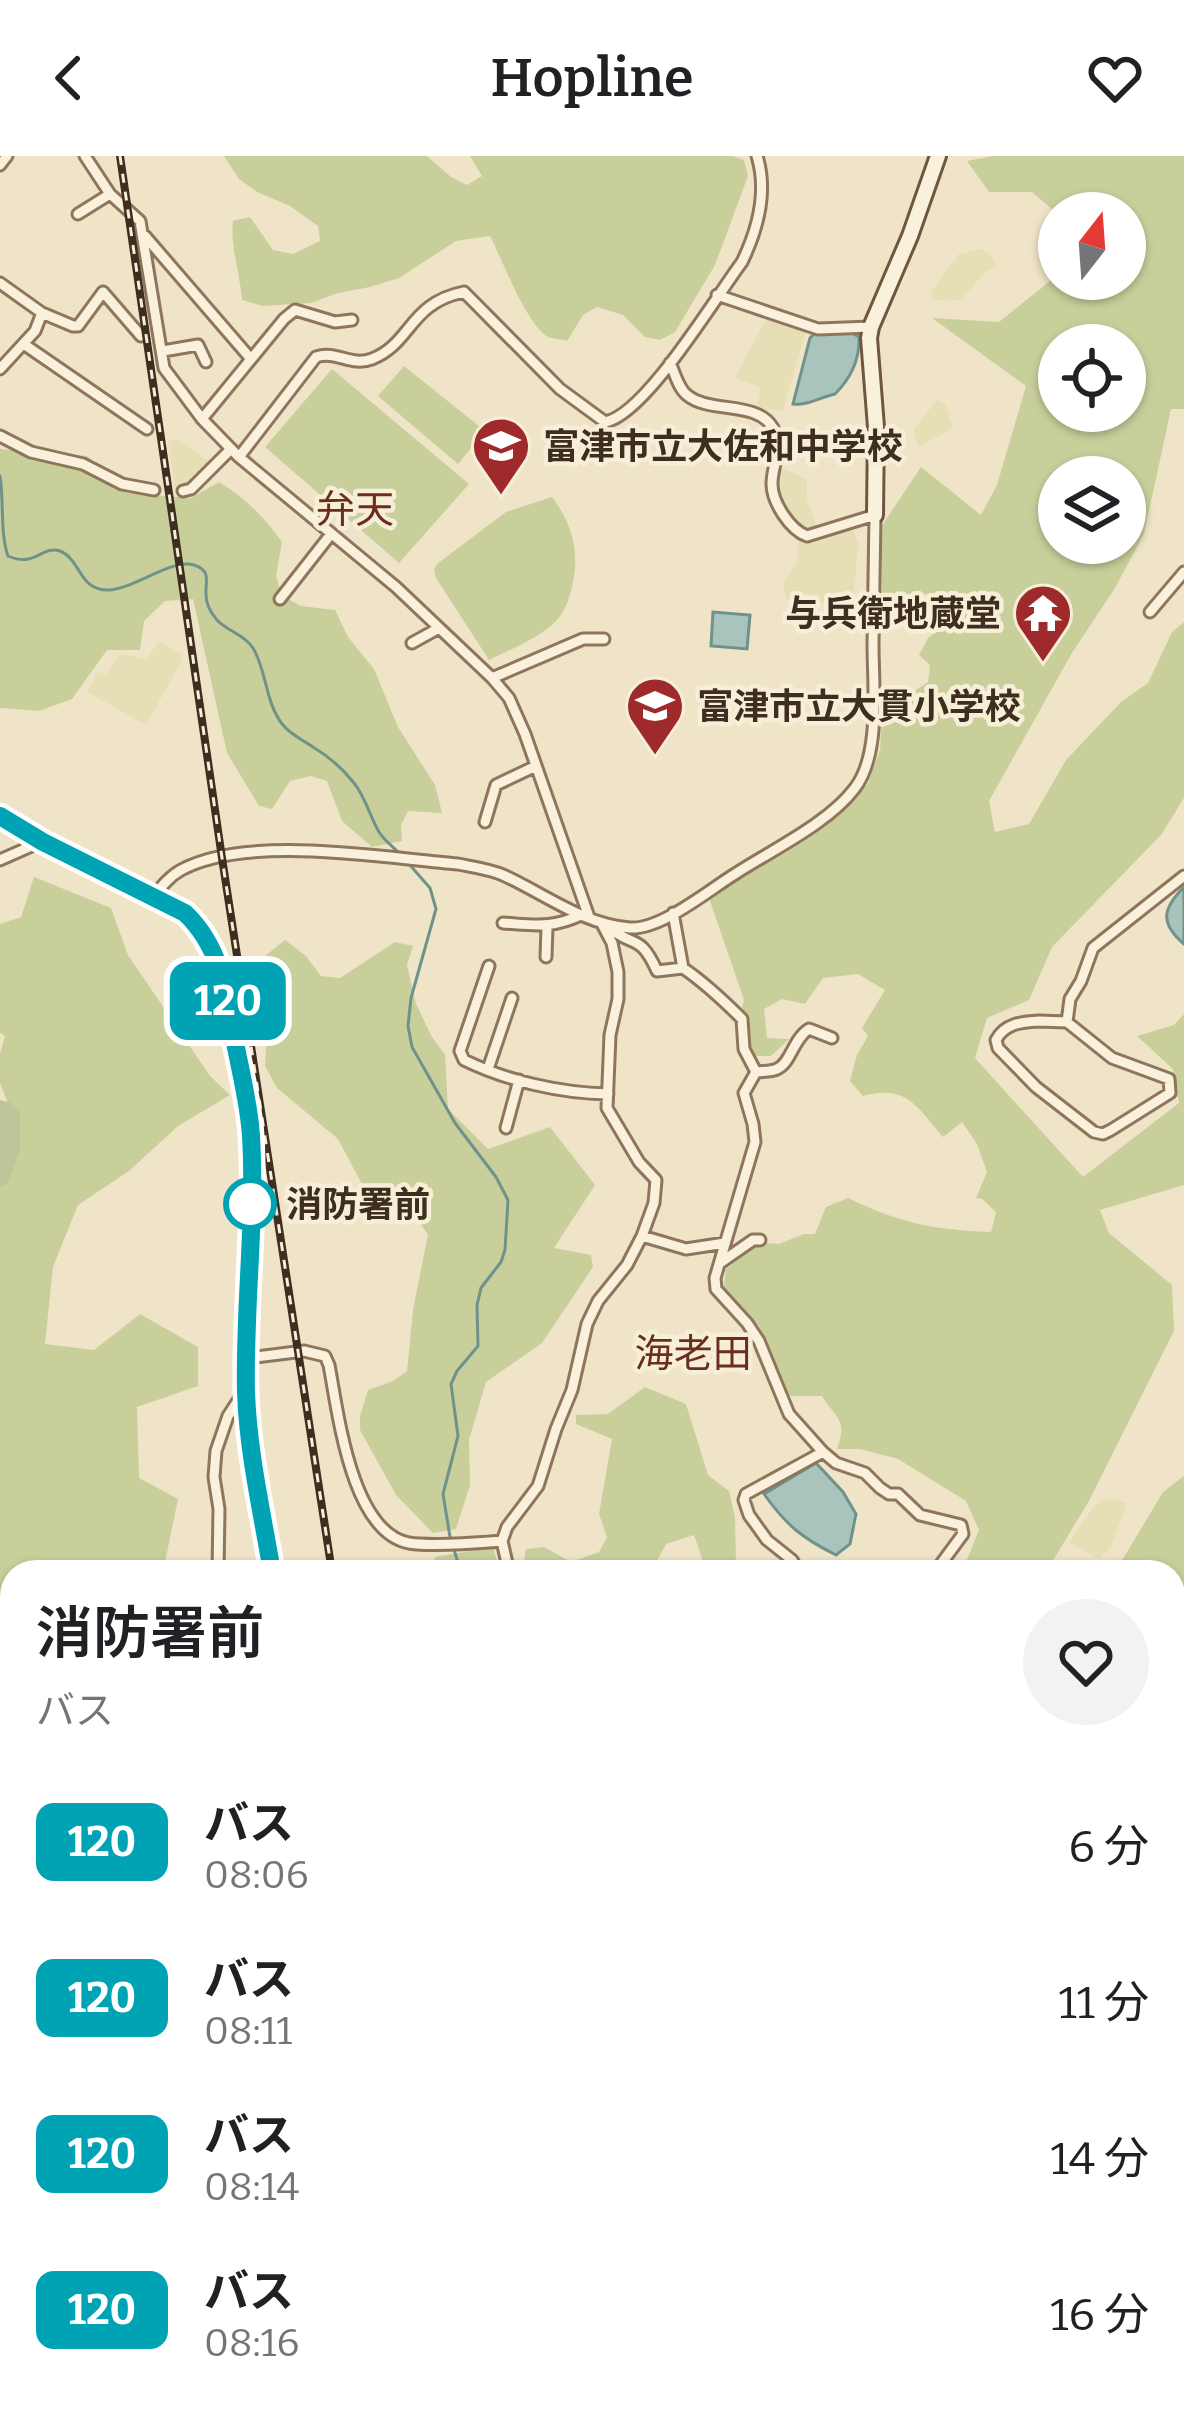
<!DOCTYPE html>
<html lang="ja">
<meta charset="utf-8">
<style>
:root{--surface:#fff;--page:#f2f2f2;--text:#202124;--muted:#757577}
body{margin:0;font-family:Bitter,"Noto Sans JP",serif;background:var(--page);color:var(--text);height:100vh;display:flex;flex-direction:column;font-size:45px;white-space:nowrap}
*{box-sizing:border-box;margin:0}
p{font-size:39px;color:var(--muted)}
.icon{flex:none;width:66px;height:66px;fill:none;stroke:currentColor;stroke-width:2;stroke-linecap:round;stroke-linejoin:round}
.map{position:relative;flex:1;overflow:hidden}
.side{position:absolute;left:0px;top:1404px;width:1185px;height:855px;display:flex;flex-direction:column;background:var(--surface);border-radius:36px 36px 0 0;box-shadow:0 3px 9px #0004}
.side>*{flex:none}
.badge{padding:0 24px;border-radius:18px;font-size:42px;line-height:78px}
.needle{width:78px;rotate:17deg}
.fabs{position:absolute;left:1038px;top:36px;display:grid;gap:24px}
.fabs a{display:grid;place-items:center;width:108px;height:108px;border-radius:50%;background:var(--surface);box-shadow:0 3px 9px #0004;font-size:60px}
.map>.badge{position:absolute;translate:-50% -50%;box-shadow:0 0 0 6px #fff}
.round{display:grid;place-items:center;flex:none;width:126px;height:126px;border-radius:63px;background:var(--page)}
.head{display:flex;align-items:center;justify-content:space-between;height:204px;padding:0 36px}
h1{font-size:57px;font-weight:600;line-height:90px}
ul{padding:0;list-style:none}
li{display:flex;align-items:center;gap:36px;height:156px;padding:0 36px}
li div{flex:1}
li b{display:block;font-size:45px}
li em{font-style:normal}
li .badge{min-width:132px;font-weight:700;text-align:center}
header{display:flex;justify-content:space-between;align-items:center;height:156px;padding:0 36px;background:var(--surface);font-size:54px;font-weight:600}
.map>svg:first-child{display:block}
.farmland{fill:#e6deb5}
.green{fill:#c9cf9b;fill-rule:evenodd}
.cemetery{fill:#bfc49a}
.water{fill:#a9c4bc;stroke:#6f938a;stroke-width:3}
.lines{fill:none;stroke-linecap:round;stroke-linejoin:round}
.stream{stroke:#6f938a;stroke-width:3}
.street-casing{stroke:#8d765c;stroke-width:15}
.secondary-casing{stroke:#6f573f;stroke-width:20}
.highway-casing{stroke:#5b4430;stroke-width:22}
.street{stroke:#faf1dc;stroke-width:9}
.secondary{stroke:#faf1dc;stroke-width:14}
.highway{stroke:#e0a458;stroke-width:16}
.rail-casing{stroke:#3d2e20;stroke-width:8}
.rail{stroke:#f7eed8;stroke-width:3;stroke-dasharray:9;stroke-linecap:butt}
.line-casing{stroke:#fff;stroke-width:27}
.line{stroke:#00a3b4;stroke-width:18}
.stop-dot{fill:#fff;stroke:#00a3b4;stroke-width:6}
.labels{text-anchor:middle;stroke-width:9;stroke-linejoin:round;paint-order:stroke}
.poi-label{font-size:36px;font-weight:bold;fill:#3d2e20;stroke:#f7eed8;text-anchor:start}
.stop-label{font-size:36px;font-weight:bold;fill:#3d2e20;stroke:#f7eed8;text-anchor:start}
.neighbourhood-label{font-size:39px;fill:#6b2e1e;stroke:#f7eed8}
</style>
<header><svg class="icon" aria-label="back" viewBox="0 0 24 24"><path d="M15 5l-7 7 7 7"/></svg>Hopline<svg class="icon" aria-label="heart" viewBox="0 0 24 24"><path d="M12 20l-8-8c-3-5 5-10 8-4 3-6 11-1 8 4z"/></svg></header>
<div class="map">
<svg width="1184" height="2257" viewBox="0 0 1184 2257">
<rect width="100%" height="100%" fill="#f0e4c8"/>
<!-- farmland -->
<path class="farmland" d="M981,93L988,97L997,109L996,112L987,114L962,143L945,145L933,143L931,136L959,98Z
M766,163L806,175L783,254H779L757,252L761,231L735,222Z
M937,244L945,248L952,269L951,273L918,291L913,274Z
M180,284L211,307L190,329L175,333L168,285Z
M781,311L807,324V344L817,372L808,376L804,374L787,355L775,329Z
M851,369L858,386L854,440L823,447L786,444L783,428L796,408L799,384Z
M159,485L182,498V504L146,569L87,536L98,516L107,518L120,497L146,504Z
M1104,1343L1120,1345L1126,1347V1350L1111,1391L1099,1403L1069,1387L1093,1351Z"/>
<!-- green -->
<path class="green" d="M224,0H427L451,21L467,29L482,20L470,0H733L744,4L748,20L715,109L675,176L660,184L645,181L623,159L597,151L583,159L567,185C563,184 551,182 548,181C526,168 502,103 490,80L456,85L399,122L370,131L338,137L311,147L263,150L242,144C240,118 230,89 233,65L250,61L273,94L293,98L320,85L318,70L290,50L257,36L239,23Z
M993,0H1184V253H1171L1144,378L1115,432L1072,497L989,645L995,676L1029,668L1066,604L1122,545L1148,527L1172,476L1184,466V642L1161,679L1052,791L1029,844L987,862L975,902L1083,1021L1179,947L1173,913L1137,880L1174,869L1184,858V1029L1100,1054L1109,1077L1172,1129L1174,1175L1089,1345L1046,1416H962L979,1374L966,1345L898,1303L860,1293H837C848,1263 836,1263 822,1240H790L781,1224L759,1170L723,1136L726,1113L752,1093L764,1087L779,1088L804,1078H815L826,1051L848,1042C899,1067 935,1074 991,1076L996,1056L982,1043L976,1042L987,1016L977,988L962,966L943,981C917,951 907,928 863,940L850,925L857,899L868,880L862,872L885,834L858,818L823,822L805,848L782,843L764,853L767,882L789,883L771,900H752L741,855L744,844L709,742L845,650L868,628L880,594L883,544H901L928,526L930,509L919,499L928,482L942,471L950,443L937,438H882L881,371L921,311L981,359L997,329L1026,230L932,162L999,166L1050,125L1059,114V123H1125V57L1059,59L1032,36H989L967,5ZM1059,189H1125V255H1059ZM1059,321H1125V387H1059Z
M404,210L485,275L458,308L378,240Z
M332,213L469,328L399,407L265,291Z
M0,293L87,300L127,337L191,342L219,326C245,341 265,362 282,386L276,420L282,440L301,450L335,454L348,481L374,513L398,571L435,629L442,657L408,655L401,669L402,685L372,691L342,665L327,625L311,620L290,625L272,653L259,650L227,597L193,443L165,445L144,465L140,494H107L72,543L39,555L0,552Z
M552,341C573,369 580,397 572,431C569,443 565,456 556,465C538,483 511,493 489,504L436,422L434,414L437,408L506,356Z
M34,721L111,752L128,799L210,920L230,939L178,970L129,1015L78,1049L53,1111L45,1188L94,1194L140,1158L198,1191V1230L137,1251L139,1322L178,1343L163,1416H12V1556L0,1555V1020L17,970L0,927V898L5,880L0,877V768L21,761Z
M285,784L306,800L321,820L340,822L395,786L413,790L407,809L416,848L432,881L445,899L448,953L488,993L550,971L595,1029L554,1092L591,1099L593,1111L542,1187L486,1226L469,1284L470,1329L456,1373L433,1377L396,1339L360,1274V1260L368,1234L393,1225L407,1215L413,1154L428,1079L416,1061L385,1052L370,1043L338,983L277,932L265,910L268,863L254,831L260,804Z
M645,1231L686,1248L708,1319L729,1335L735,1362L736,1409L706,1414L694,1379L666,1388L658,1403L650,1409L655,1416H548L540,1405L524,1407L526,1393L544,1391L571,1406L599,1396L607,1381L599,1358L612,1283L576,1268V1259L608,1258Z
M1184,1320V2257H1044L1036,2247H1173V1416H1115L1163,1336Z
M493,1391L500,1416H434L435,1401Z
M0,1769L12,1770V1996L0,2001Z
M12,2199V2247H145L151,2257H0V2214Z
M549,2247H762L771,2257H558Z"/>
<!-- cemetery -->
<path class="cemetery" d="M0,944L9,946L20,956V993L8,1026L4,1030H0Z"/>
<!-- water -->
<path class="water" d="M815,177H852L859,181C860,204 851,222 835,238C821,241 807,250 793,248L810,182Z
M713,456L750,459L747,493L711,490Z
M1184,731V788C1159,767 1163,752 1184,731Z
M816,1307L843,1336L856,1358L850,1388L836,1399C802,1382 786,1369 764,1338Z"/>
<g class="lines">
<!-- stream -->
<path class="stream" d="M0,320C4,345 0,378 8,400C35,412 42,389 60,395C81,403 78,434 108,434C135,433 172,402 194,409C212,415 205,425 206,439C206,448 211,457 217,464C227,475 245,479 253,492C267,515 265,547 283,569C291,579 303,584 313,591C328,600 343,613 354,627C366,642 370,661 379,676C384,684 392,690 398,696
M409,708L430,732L436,753L411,842L408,870L412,891L455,967L496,1021L508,1044L505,1094L501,1106L481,1132L477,1149L478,1190L457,1215L451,1228L458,1280L443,1338L450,1381L461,1416
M748,2247L766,2257"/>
<!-- street casing -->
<g class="street-casing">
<path id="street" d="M85,0L110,38L140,65L164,212L202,263L239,301L396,431L492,522L509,542L525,578L589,761
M0,9L7,0
M78,58L110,38
M145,80L251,203
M0,127L42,157L73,170H78L103,136L141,180
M717,139L818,173L871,171
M25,189L147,273
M163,195L198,189L206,206
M0,213L35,175L42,157
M202,263L284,163L295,154L335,166L352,164
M0,280L31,296L83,308L122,328L154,334
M239,301L316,201C336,194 351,211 372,203C412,187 409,147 464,136L560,233L605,266C645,259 715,142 742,106C758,73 768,36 757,0
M183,335L191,333L231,293
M280,443L331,378
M1150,456L1184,416
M412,487L439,472
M492,522L583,483H604
M485,666L496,629L536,610
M0,704L43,685
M154,740C162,730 170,720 181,714C247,678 383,702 458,708C473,711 489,713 503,719C543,737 584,769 630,772C661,774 709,734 735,718C772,694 829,667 855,632C881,598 873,530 873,488C874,445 874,402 875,359L807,380C790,374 772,346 772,328C772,308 784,292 773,272C757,244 709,258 687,239C678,232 675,217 670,207
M673,757L683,812
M503,767C535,769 552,773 583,758
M608,770C632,793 639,775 657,815L683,812C705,827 723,844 742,863L744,893L756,916L744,937L753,968L755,986L715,1122L716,1133L747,1167L759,1185L789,1258L823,1296L836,1307L865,1317L880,1332L889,1338H898L920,1359L961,1369L963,1378L935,1416
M546,801L547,771
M489,810L460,895L464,904C507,925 560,937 608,938
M1039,865L1067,866L1112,902L1169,923L1170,937L1111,974L1103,978L1094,976L1036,931L998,892L996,884C1005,867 1022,866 1039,865Z
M1067,866L1070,843L1081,825L1093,792L1184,720
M488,913L512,842
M756,916C763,915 771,916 777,913C791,907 793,883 809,873L832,882
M506,972L519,924
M642,1080L686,1093L725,1087
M720,1107L753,1084H760
M248,1202L304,1195L325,1200L329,1209C338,1256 351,1376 409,1387C434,1391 477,1387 502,1385
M218,1416L219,1353L214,1321L216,1295L228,1260L243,1237
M509,1416L502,1385L507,1371L538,1330L556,1273L572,1234L587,1168L598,1145L627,1109L642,1080L654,1047L656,1024L639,1006L607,952L610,879L618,843V816L612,787L603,770
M794,1416L795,1409L792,1404L767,1384L749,1359L744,1344L746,1338L823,1296
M0,1743L12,1736
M0,2121L12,2115
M383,2247L389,2257
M463,2247L485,2253
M783,2247L793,2257
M409,2257L422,2247
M955,2257L970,2247"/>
</g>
<!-- secondary casing -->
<g class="secondary-casing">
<path id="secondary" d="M875,359L876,271L869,182L871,171L910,80L938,0"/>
</g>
<!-- highway casing -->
<g class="highway-casing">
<path id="highway" d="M0,660L43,685L185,757C220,790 227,836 234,881C240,913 249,947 251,980C256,1065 244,1151 246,1236C248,1296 262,1356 272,1416
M482,2247L487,2257"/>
</g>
<!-- street -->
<use href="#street" class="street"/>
<!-- secondary -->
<use href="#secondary" class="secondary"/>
<!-- highway -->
<use href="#highway" class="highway"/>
<!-- rail casing -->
<g class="rail-casing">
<path id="rail" d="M120,0L222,702L332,1416
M531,2247L539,2257"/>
</g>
<!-- rail -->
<use href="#rail" class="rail"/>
</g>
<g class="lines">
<!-- line casing -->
<g class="line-casing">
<path id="line" d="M0,660L43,686L185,757C220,790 227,836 234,881C240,914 249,947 251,980C256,1065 244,1151 246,1236C248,1296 262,1356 272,1416"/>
</g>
<!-- line -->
<use href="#line" class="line"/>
</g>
<!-- icons -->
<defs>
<g id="school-pin" transform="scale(3)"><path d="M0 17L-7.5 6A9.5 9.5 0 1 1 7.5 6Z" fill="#9e2a2b" stroke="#f7eed8"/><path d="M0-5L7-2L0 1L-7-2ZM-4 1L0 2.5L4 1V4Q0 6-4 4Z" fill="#fff"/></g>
<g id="temple-pin" transform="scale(3)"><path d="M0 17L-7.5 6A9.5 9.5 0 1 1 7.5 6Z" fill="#9e2a2b" stroke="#f7eed8"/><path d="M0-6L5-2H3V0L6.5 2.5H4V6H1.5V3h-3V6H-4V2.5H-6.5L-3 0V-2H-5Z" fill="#fff"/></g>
</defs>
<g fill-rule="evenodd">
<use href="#school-pin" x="501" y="290"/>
<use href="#temple-pin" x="1043" y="457"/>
<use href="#school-pin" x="655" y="550"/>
</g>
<!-- markers -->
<circle class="stop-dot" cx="250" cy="1048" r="24"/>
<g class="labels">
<!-- poi labels -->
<g class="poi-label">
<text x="543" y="303">富津市立大佐和中学校</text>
<text x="1001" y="470" text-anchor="end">与兵衛地蔵堂</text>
<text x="697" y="563">富津市立大貫小学校</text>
</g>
<!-- stop labels -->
<g class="stop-label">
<text x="286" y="1061">消防署前</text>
</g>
<!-- neighbourhood labels -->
<g class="neighbourhood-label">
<text x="355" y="367">弁天</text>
<text x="693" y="1211">海老田</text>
</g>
</g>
</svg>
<div class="fabs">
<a><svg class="needle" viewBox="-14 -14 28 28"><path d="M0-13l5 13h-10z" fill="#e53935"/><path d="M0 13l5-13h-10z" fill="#757577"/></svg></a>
<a><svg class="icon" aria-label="locate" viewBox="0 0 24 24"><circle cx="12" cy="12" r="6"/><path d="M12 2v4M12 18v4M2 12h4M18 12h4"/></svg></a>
<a><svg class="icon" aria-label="layers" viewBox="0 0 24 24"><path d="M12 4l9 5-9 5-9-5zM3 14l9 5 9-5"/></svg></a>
</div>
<b class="badge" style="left:228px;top:845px;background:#00a3b4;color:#fff">120</b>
<section class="side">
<div class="head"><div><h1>消防署前</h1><p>バス</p></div><a class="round"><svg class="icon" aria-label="heart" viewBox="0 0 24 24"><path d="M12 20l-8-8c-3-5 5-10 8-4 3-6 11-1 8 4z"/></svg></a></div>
<ul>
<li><span class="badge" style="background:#00a3b4;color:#fff">120</span><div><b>バス</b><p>08:06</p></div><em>6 分</em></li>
<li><span class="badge" style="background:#00a3b4;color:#fff">120</span><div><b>バス</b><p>08:11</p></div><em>11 分</em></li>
<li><span class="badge" style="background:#00a3b4;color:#fff">120</span><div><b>バス</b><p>08:14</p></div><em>14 分</em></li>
<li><span class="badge" style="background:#00a3b4;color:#fff">120</span><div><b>バス</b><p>08:16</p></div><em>16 分</em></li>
</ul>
</section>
</div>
